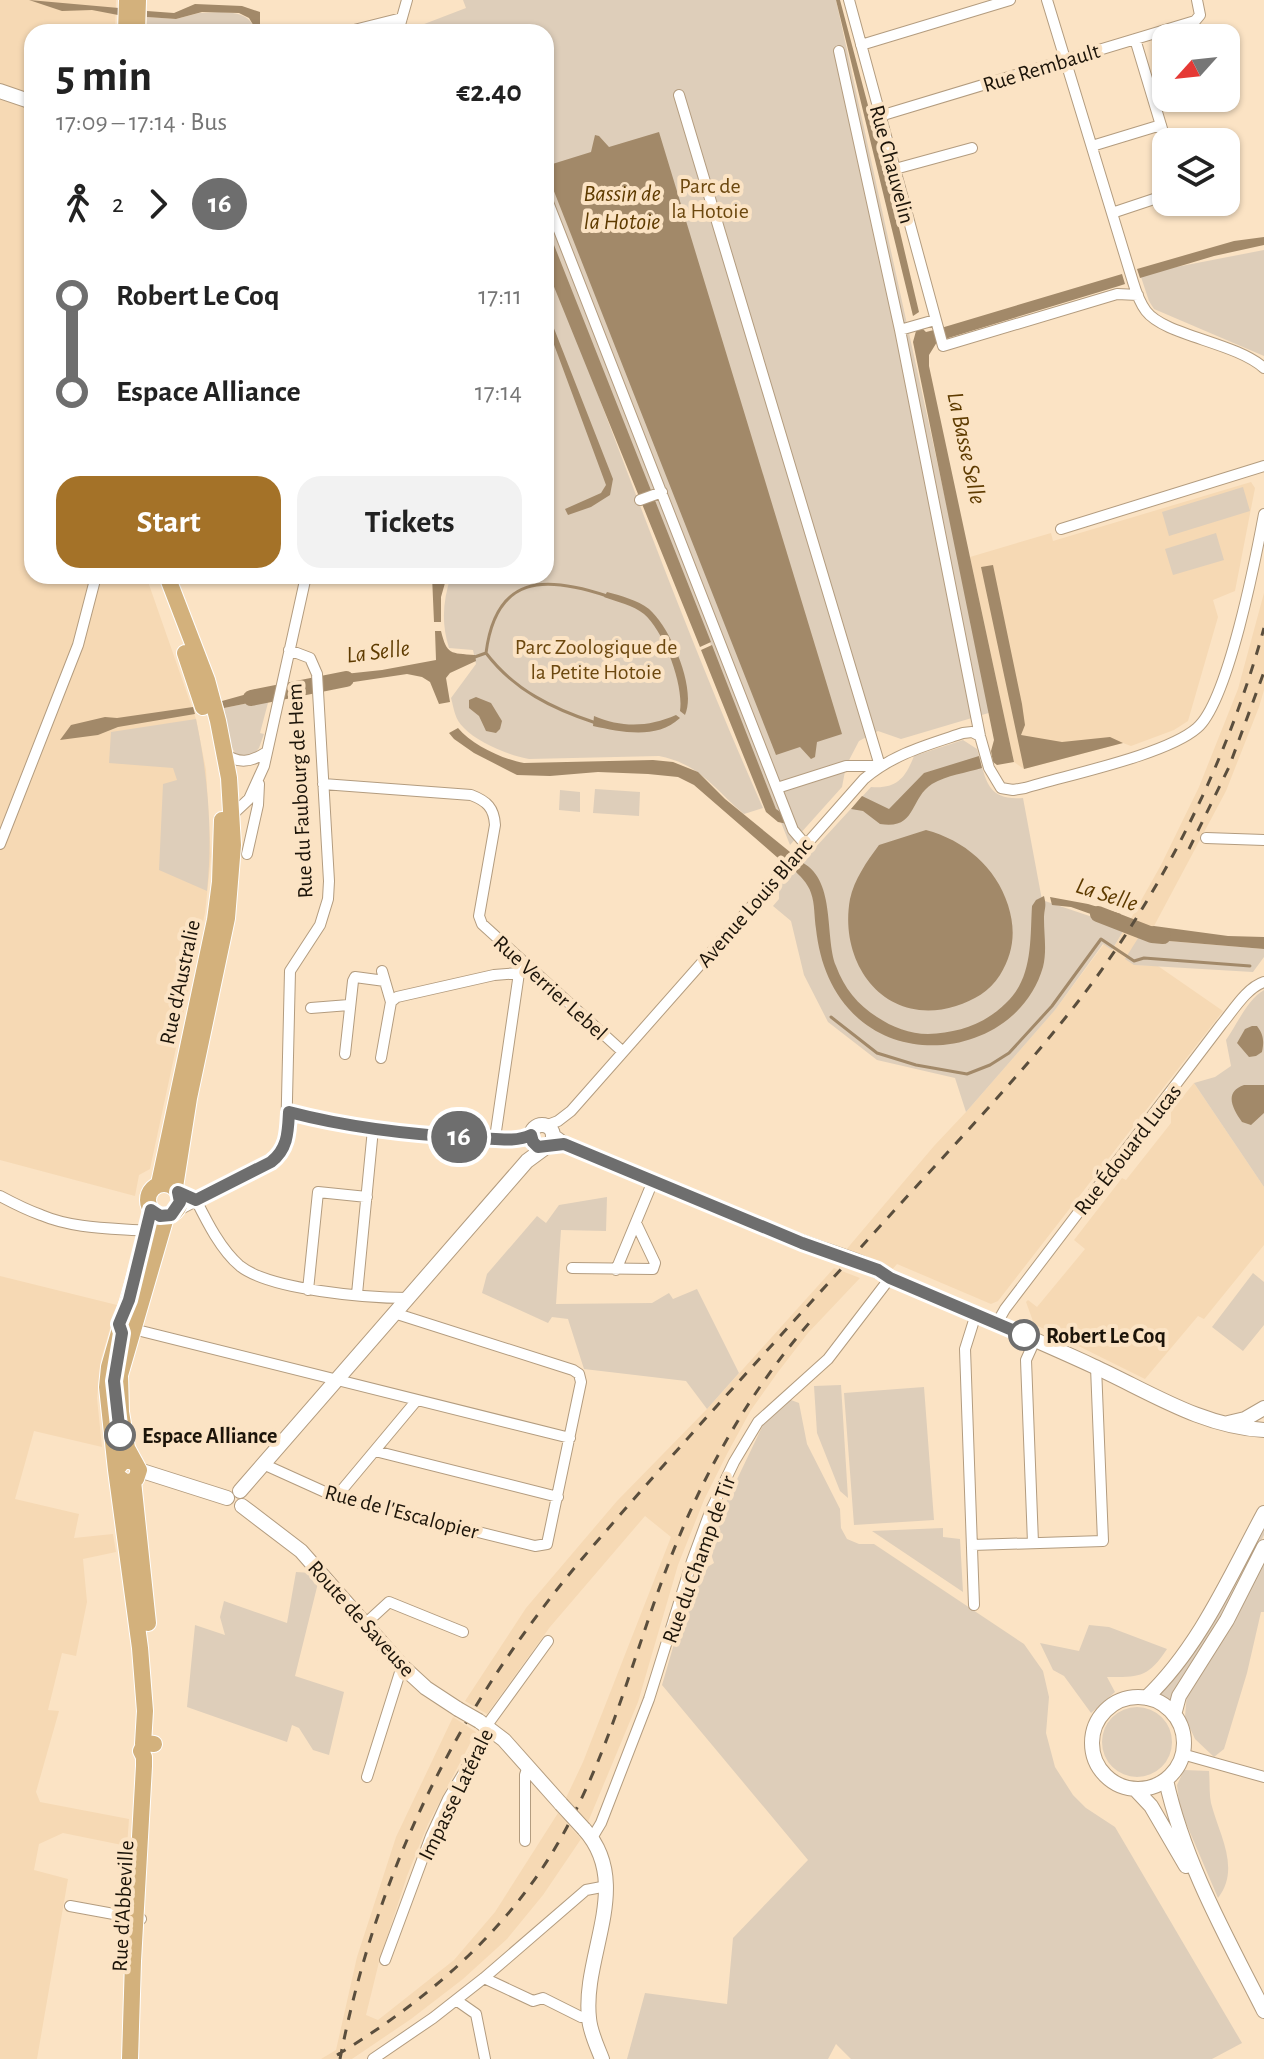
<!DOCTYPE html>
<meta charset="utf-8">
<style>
:root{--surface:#fff;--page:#f2f2f2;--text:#222;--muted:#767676;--accent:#a47228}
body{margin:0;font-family:"Alegreya Sans",sans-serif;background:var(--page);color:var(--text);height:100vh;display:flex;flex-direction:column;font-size:30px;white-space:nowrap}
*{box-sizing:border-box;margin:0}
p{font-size:26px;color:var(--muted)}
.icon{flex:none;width:44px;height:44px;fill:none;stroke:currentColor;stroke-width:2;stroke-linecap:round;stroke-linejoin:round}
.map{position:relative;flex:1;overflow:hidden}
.panel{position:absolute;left:24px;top:24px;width:530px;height:560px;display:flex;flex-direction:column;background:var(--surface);border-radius:24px;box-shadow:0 2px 6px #0004}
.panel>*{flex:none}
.badge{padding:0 16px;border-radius:26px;font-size:28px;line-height:52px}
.needle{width:52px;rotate:243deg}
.fabs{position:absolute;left:1152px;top:24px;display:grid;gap:16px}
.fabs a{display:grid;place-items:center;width:88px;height:88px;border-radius:16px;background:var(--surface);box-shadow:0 2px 6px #0004;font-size:40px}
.map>.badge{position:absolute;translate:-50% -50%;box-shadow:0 0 0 4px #fff}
.legs{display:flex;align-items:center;gap:12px;height:88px;padding:0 32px;font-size:26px}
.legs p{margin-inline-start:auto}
.head{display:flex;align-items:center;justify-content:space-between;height:136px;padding:0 32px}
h1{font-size:44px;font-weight:600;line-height:60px}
.cta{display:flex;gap:16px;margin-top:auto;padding:16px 32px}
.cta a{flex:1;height:92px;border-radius:24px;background:var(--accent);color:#fff;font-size:32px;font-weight:600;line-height:92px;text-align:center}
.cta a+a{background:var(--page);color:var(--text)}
ul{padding:0 32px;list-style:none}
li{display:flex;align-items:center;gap:28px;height:96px;font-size:30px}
li i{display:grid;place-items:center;width:12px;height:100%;margin:0 10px;background:currentColor}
li i::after{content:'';width:20px;height:20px;margin:-10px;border:6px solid;border-radius:50%;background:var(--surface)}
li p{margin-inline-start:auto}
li:first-child i{background:linear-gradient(#0000 50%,currentColor 0)}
li:last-child i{background:linear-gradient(currentColor 50%,#0000 0)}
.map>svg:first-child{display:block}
.built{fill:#f6d9b4}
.green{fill:#deceba}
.water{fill:#a28969}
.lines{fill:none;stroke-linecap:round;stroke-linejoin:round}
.stream{stroke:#a28969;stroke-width:3}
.river{stroke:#a28969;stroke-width:16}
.street-casing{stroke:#b39c7f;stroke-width:12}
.secondary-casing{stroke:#b39c7f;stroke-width:16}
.primary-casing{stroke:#fff;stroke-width:18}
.street{stroke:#fff;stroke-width:10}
.secondary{stroke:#fff;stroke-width:14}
.primary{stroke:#d3b17c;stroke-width:16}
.rail{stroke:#5a4e3d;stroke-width:3;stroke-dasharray:10 10;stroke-linecap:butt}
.secondary-bridge-casing{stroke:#b39c7f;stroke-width:16;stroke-linecap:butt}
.secondary-bridge{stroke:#fff;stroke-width:14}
.line-1-casing{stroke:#fff;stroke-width:18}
.line-1{stroke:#6e6e6e;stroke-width:12}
.stop-1-dot{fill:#fff;stroke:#6e6e6e;stroke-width:4}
.labels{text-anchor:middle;stroke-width:8;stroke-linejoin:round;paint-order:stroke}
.street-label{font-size:22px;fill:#1c1409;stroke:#fbe3c4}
.park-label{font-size:22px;fill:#6c480f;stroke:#fbe3c4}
.stop-label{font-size:22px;font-weight:bold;fill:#1c1409;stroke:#fbe3c4;text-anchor:start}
.water-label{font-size:24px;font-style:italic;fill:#5e3b00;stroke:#fbe3c4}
</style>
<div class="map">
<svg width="1264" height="2059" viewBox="0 0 1264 2059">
<rect width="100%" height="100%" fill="#fbe3c4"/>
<!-- built -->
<path class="built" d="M0,0H116L115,32H32V576H146L196,719L206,770L211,856L205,913L150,1169L139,1175L135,1196L0,1160Z
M1251,482L1255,488L1235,591L1213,600L1218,617L1188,721L1174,730L1131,746L1123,743L1024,769L1014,762L970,557L1051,533L1053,541Z
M1264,593V690L1259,707L1226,791L1154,926L1145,927L1134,965L1158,966L1223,1011L998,1301L991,1304L897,1264L891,1271L845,1251L934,1146L966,1112L1055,1010L1104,944L1112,950L1125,929L1161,865L1199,787L1238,689Z
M1194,1083L1264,1187V1245L1204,1319L1198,1316L1145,1379L1034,1324L1026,1302L1028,1300L1037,1307L1085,1249L1074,1240L1122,1178L1126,1180L1171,1123V1111Z
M834,1268L860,1278L808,1333L778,1372L751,1410L728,1452L704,1500L678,1565L638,1702L588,1822L566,1798L583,1762L671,1537L645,1516L550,1627L487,1714L465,1701L526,1608L617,1501L707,1409Z
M0,1276L117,1305L101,1359L97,1398L102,1447L34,1431L15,1499L79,1514L74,1538L113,1534L116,1552L83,1559L87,1602L76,1656L62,1653L48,1710L59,1711L36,1792L40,1802L129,1819L127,1846L63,1833L39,1844L34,1870L68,1879L37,2059H0Z
M453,1717L476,1732L428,1824L407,1876L379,1962L366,2015L378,2020L454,1960L495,1912L558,1813L581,1839L543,1895L507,1939L463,1979L411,2019L352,2059H321L336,2050L357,1957L396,1837Z"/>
<!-- green -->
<path class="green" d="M463,0H836L992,712L901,739L878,731L859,741L846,766L842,787L790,845L546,229V32H417L419,26L466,8Z
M221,12C238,13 250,14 256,32H147V17L176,19L199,13Z
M1264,250V356L1154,309L1149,301L1140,274Z
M546,258C617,442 683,628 763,808L744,814C713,788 700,764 659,756L529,759C510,756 477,742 464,728C455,720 454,709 451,698L476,664L473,650L449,648C441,623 443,600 451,576H546Z
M1243,487L1250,511L1169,536L1162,512Z
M1216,533L1224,560L1173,575L1165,549Z
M269,699L260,733L264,734L259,748L253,755L237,756L231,746L224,708Z
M196,719C208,776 213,833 207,891L159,870L163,784L177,780L173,768L109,763L111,732Z
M963,740L977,749C986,779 986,801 1023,798L1042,900L1125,928L1112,950L1103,944L1055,1010L966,1112L955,1078L877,1060L828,1022L804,975L791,921L773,906L779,899V887L871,787C896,789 905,779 914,756Z
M595,789L640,792L639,816L593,813Z
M560,790L580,792V812L559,810Z
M1140,935L1145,939L1264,949V957L1253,972L1134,965L1125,959Z
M1264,990V1187L1194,1083L1215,1077L1231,1066L1226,1040C1238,1023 1247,1000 1264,990Z
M607,1197L606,1231L561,1230L556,1304L652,1303L669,1293L673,1299L697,1289L739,1373L707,1409L686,1381L584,1369L568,1319L552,1317L548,1323L482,1293L487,1274L537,1216L546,1223L559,1205Z
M1253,1273L1264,1282V1325L1243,1351L1212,1327Z
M841,1385L848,1498L840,1491L817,1433L814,1386Z
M924,1387L934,1520L854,1525L844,1393Z
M791,1400L799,1403L807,1444L840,1509L841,1528L847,1539L859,1544H874L1024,1644L1043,1671L1049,1697L1046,1733L1055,1767L1073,1795L1086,1808L1115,1827L1242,2043L1212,2059H851L836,2044L828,2059H627L645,1993L727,2004L733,1938L808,1860L662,1685L694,1575L714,1563L707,1542L763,1425Z
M1264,1521V1535L1224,1612L1171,1702L1159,1696L1215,1613Z
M943,1528V1537L960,1539L963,1592L872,1531Z
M1264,1562V1612H1261L1247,1673L1224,1749L1214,1757L1195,1739L1185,1717L1187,1693L1233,1622Z
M296,1572L311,1573L318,1583L295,1676L344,1692L329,1755L313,1750L299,1728L292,1725L287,1742L187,1707L195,1625L225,1635L220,1617L224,1601L287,1623Z
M1089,1625L1109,1627L1167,1649C1148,1678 1139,1677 1107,1677L1115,1692L1091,1713L1064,1676L1053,1670L1040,1643L1079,1651Z
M1102 1742a35 35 0 1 1 70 0a35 35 0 1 1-70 0Z
M1184,1770L1209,1771C1210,1782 1209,1793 1211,1803C1219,1835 1241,1868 1218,1898L1180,1809L1177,1785Z"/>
<!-- water -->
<path class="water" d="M29,0L119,8L118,15L92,10L62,11Z
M836,0H840L886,173L919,312L913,316Z
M195,4L242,6L260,12V28H255L249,18L239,13L202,12L176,19L147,17V11L174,13Z
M659,132L842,734L817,742L815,757L811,759L800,747L776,755L546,171V166L591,152L595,135L599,136L609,147Z
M1264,237V245L1214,256L1140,278L1137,269L1234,241Z
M554,245L711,642L700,647L546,267V248Z
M1122,274L1125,284L1119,286L945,339L941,328Z
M546,308L613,479L610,495L591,507L568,515L565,509L601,493L606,485L546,323Z
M923,329L926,332L934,330L937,342L929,355V366L1014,762L997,765L993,762L991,751L994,740L913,342L916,331Z
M993,565L1022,704L1025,725L1021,735L1062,742L1110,737L1123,743L1024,769L981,567Z
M432,576H447L441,597V622H434Z
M607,592C622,596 637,600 649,609C670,627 697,688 685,715L680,711C684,685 664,631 644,614C633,605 617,602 604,597Z
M435,631H441C447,655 450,653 475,655L476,661L450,673L446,678L450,702L439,704L430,682L422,677L407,674L327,686L326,676L382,670L436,660Z
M712,645L776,809L782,813L787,824L778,822L766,812L701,650Z
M272,687L269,699L224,708L222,701Z
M476,697L491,703L502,721L500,729L496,733L486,731L479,716L469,708V700Z
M193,707L195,714L118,727L98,735L60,740L71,725L105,717L117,718Z
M676,715L680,718C656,740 622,732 593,726L594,716C622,728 649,727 676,715Z
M458,728C472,745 502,759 524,763L653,760L673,762L698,772L725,799L790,852L783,860L778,858L694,785L678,777L648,774L598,772L550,776L517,775L474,753L454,739L449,733Z
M979,756L982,768C966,773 947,775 932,784C909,799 917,830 880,824L863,811L851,809L862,796L889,809L924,773Z
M926,830C964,840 996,867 1008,905C1016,930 1014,952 1000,975C989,992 974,1000 956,1006C886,1028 838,965 850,899C854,880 867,861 879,845Z
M799,861C837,877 824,935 836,966C844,988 858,1005 877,1017C892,1027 910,1034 928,1034C958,1033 985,1024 1006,1003C1033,978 1030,940 1032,906L1036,900L1044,896C1047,908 1044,908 1044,919C1044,935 1047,951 1043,967C1021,1044 918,1070 859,1019C832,995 820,964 816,929C814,917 815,904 811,893C808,883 799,875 793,869Z
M1050,897L1088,904L1121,914L1116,923L1071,907L1052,905Z
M1154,926L1228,936L1264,937V949L1145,939L1140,935L1145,927Z
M1252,1026H1257C1264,1035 1264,1042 1262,1052L1256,1056L1249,1057L1237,1043L1245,1029Z
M1244,1085H1264V1113L1251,1125L1242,1122C1232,1108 1224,1092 1244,1085Z"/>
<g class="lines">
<!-- stream -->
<path class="stream" d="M486,653C514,690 553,709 596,723
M472,658L486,653C496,575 544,575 607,596
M831,1017L877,1053L916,1065L967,1074L990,1065L1009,1053L1052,1006L1101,939L1134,961L1144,958L1250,966"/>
<!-- river -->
<path class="river" d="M251,698L346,679
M1098,914L1152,935L1163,936"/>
<!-- street casing -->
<g class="street-casing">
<path id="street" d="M849,0L943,346L1117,294L1138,295
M1047,0L1133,282C1136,292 1140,303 1146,311C1165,336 1235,342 1264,368
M346,32L402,18
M398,32L407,0
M1135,39L1166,142
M861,45L1010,0
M839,51L900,330L980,736L989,768L1001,788L1013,790L1025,788C1067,775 1166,755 1197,728C1228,702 1256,557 1264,514
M679,95L880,766H846L777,788
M880,116L1195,21L1200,15L1197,0
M1092,146L1161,125
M895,169L972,148
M546,197L793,830L805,844
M1112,213L1166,195
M900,330L935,320
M640,500L662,492
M1061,529L1264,466
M225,754C239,764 251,762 265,753
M323,784L471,795C487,801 494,808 495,825L479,916L482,924L623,1052
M233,814L249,799L264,766L306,576
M1206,838L1264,840
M0,844L78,645L96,576
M247,854L258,805L259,784
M382,971L391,1002
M311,1008L349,1005
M345,1054L353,981L355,977L385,981
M381,1058L391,1002L397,997L494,975L519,973L526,966
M289,1112C352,1129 416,1135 482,1138C498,1139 516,1142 531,1135
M545,1126L558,1121L571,1111L864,779C893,754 927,745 963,733L972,732L980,736
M495,1138L519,973
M0,1196C13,1203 27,1210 41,1215C74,1229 112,1228 148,1231
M196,1200C207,1222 221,1250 240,1266C270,1290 368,1298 408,1298
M175,1212L271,1162L281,1153L286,1142L290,971L320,925L328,899L329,881L317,674L310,658L289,650
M572,1268L653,1269L655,1263L636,1223
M616,1270L653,1181
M308,1290L318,1192L367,1197
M357,1294L373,1129
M997,1323L1005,1309L1221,1025C1233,1011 1246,988 1264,982
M133,1329L570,1438
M375,1451L558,1497
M263,1464L336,1497L535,1546L547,1544L581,1382L579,1374L573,1370L394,1313
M336,1497L417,1400
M1033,1543L1026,1360L1035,1340
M972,1545L1103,1541L1096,1367
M974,1605L965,1349L976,1314
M365,1624L389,1602L463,1632
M1182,1754L1264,1777
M367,1777L402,1666
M592,1838L601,1823L649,1699L692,1561L710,1512L734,1462L758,1422L828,1359L890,1278
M525,1841V1775L528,1766
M70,1906L141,1919
M385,1960L431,1836L448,1799L485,1737L490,1721L548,1641
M484,1978L533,2001L543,1998L581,2017H589
M456,2000L476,2014L485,2059
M373,2059L433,2018L484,1978L586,1890L607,1886"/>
</g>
<!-- secondary casing -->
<g class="secondary-casing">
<path id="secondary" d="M0,91L32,102
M531 1136a11 11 0 1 1 22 0a11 11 0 1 1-22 0Z
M553,1136L564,1144C638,1175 713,1206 787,1237C821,1250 859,1258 890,1278C958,1307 1026,1335 1093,1366C1148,1391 1202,1427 1264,1430
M1228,1423L1245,1419L1264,1408
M139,1470L227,1498
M240,1491L527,1161L546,1147
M242,1506L301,1551L402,1666L426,1688L458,1709
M1092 1743a46 46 0 1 1 92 0a46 46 0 1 1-92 0Z
M1146,1698C1199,1648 1230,1576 1264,1513
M1174,1715L1179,1696L1227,1620L1264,1547
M479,1721L504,1740L561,1804
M1166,1780C1184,1862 1226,1936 1264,2011
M1135,1789L1151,1806L1186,1866
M584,1829C634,1884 582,1955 589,2018C590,2032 597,2046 602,2059"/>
</g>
<!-- primary casing -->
<g class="primary-casing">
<path id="primary" d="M126,32L127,0
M137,32L138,0
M167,576L207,680L218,721L229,778L233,845L227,918L189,1098L175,1187
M185,653L203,707
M148 1200a16 16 0 1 1 32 0a16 16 0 1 1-32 0Z
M159,1184L215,920L220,882L222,820
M132,1461H123L116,1470L140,1648L145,1711L143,1744
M116,1470L107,1387L109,1367L148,1231L151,1210
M117,1476L127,1483L136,1479L139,1470L127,1448L121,1412L120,1375L166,1217
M133,1481L148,1623
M130,2059L133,1961L144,1766V1757L141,1751L145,1743L154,1744"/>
</g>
<!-- street -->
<use href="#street" class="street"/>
<!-- secondary -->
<use href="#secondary" class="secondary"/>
<!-- primary -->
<use href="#primary" class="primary"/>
<!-- rail -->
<path class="rail" d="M1189,849L1229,767L1264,672
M337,2055C431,1998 515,1925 567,1827C610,1748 632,1662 663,1578C697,1485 744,1398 810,1322
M340,2059C377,1870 457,1708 581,1560C682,1442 788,1328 892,1213C962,1136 1036,1060 1098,975C1173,871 1230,752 1264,628"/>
<!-- secondary-bridge casing -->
<g class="secondary-bridge-casing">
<path id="secondary-bridge" d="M458,1709L479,1721
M561,1804L584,1829"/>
</g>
<!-- secondary-bridge -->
<use href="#secondary-bridge" class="secondary-bridge"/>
</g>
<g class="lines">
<!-- line-1 casing -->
<g class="line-1-casing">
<path id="line-1" d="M120,1435L114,1381L122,1333L119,1324L129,1300L151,1210L160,1216L171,1215L180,1202L178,1192L196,1200L271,1162C288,1149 288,1132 289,1112C350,1128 412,1135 475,1138C493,1138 515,1143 531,1135L533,1142L538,1147L564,1144L802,1243L878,1270L890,1278L1024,1335"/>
</g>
<!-- line-1 -->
<use href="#line-1" class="line-1"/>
</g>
<!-- markers -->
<g class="stop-1-dot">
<circle cx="1024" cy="1335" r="14"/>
<circle cx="120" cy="1435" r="14"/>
</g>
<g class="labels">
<!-- street labels -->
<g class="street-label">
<text transform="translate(1041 67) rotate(-17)" y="8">Rue Rembault</text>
<text transform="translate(893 164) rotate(75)" y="8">Rue Chauvelin</text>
<text transform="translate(299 791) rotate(-93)" y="8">Rue du Faubourg de Hem</text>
<text transform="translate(754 902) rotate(-49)" y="8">Avenue Louis Blanc</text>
<text transform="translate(179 982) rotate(-78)" y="8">Rue d'Australie</text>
<text transform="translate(551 987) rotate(42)" y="8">Rue Verrier Lebel</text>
<text transform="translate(1127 1149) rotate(-52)" y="8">Rue Édouard Lucas</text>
<text transform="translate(402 1511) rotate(15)" y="8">Rue de l'Escalopier</text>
<text transform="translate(698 1559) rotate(-70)" y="8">Rue du Champ de Tir</text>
<text transform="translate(362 1618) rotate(48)" y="8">Route de Saveuse</text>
<text transform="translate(455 1794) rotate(-64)" y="8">Impasse Latérale</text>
<text transform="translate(122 1906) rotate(-87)" y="8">Rue d'Abbeville</text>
</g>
<!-- park labels -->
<g class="park-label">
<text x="710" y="193">Parc de<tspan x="710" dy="25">la Hotoie</tspan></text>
<text x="596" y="654">Parc Zoologique de<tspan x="596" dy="25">la Petite Hotoie</tspan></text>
</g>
<!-- stop labels -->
<g class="stop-label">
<text x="1046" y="1343">Robert Le Coq</text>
<text x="142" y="1443">Espace Alliance</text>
</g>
<!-- water labels -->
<g class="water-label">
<text x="622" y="201">Bassin de<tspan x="622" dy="28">la Hotoie</tspan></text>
<text transform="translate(967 448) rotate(78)" y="8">La Basse Selle</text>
<text transform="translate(378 651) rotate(-7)" y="8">La Selle</text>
<text transform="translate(1107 894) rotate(18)" y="8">La Selle</text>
</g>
</g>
</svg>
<div class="fabs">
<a><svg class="needle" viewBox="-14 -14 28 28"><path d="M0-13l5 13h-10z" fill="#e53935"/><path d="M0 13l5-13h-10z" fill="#767676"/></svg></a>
<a><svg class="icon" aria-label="layers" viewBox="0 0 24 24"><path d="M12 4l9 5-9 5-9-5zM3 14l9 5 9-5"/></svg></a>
</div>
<b class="badge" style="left:459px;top:1137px;background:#6e6e6e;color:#fff">16</b>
<section class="panel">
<div class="head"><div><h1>5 min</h1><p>17:09 – 17:14 · Bus</p></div><b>€2.40</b></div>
<div class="legs"><svg class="icon" aria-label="walk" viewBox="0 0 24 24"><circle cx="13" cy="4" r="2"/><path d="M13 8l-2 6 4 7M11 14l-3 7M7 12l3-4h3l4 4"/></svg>2<svg class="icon" aria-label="forward" viewBox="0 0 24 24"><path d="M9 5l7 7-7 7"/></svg><b class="badge" style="background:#6e6e6e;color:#fff">16</b></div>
<ul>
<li><i style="color:#6e6e6e"></i><b>Robert Le Coq</b><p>17:11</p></li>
<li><i style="color:#6e6e6e"></i><b>Espace Alliance</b><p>17:14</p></li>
</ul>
<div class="cta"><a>Start</a><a>Tickets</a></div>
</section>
</div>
